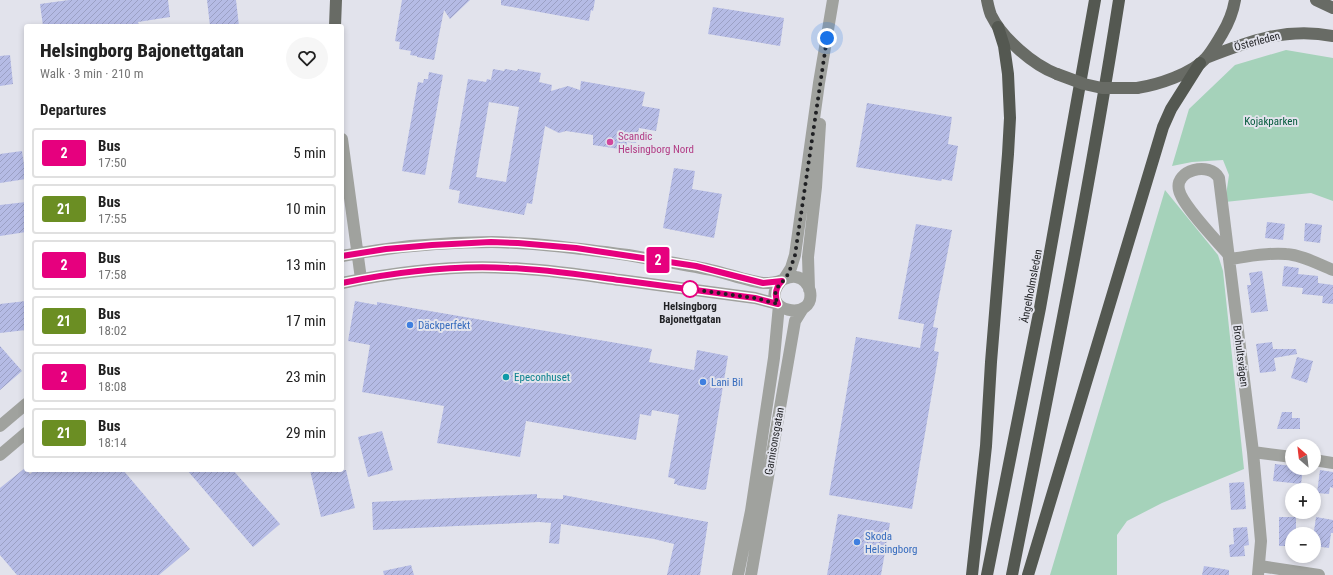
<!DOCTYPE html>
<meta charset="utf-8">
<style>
:root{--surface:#fff;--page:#f6f6f6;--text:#222;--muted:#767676;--line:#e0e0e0}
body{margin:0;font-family:"Roboto Condensed",sans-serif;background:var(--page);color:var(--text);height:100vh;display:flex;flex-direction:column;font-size:15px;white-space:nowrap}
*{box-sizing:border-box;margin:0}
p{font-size:13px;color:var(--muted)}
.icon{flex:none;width:22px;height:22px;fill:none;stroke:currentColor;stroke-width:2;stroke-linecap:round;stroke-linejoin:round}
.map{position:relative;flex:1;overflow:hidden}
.drawer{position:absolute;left:24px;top:24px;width:320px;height:448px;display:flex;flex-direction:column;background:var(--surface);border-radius:4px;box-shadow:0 2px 6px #0003}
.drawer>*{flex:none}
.badge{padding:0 8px;border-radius:3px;font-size:14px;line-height:26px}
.needle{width:26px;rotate:332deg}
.tools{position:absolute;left:1285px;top:439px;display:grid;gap:8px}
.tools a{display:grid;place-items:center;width:36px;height:36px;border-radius:50%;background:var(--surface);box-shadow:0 2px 6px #0003;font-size:20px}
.you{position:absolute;width:20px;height:20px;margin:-10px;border:3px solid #fff;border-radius:50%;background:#1a73e8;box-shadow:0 0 0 6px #1a73e833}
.map>.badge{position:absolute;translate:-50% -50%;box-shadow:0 0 0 2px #fff}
h2{padding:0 16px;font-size:15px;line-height:36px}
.round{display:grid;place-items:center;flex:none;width:42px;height:42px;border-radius:21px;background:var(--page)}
.headline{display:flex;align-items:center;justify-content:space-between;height:68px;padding:0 16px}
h1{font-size:19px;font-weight:800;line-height:30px}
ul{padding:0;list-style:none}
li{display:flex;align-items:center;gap:12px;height:50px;margin:0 8px 6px;padding:0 8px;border:2px solid var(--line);border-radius:4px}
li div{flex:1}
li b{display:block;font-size:15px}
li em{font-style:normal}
li .badge{min-width:44px;font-weight:700;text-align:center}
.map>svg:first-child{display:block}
.park{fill:#a5d2ba}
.building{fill:url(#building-hatch);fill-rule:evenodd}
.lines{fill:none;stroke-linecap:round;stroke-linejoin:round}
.minor{stroke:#a0a29e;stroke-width:12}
.tertiary{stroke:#a0a29e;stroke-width:12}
.primary{stroke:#686b65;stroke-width:12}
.motorway{stroke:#545851;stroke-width:12}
.primary-bridge{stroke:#686b65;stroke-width:12}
.line-casing{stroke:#fff;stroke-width:9}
.line{stroke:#e6007e;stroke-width:6}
.walk{stroke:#1f2023;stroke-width:4;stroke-dasharray:0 7.2}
.hotel-dot{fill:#d1479c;stroke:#e2e3ec;stroke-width:1.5}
.stop-dot{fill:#fff;stroke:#e6007e;stroke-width:2}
.shop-dot{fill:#3f7fe0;stroke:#e2e3ec;stroke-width:1.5}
.culture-dot{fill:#0f9aa8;stroke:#e2e3ec;stroke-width:1.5}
.labels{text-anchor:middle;stroke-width:4;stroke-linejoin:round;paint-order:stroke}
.street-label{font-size:11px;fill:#1f2023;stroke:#e2e3ec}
.park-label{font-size:11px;fill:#055b3d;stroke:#e2e3ec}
.hotel-label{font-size:11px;fill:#b23c85;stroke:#e2e3ec;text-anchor:start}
.stop-label{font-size:11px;font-weight:bold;fill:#1f2023;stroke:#e2e3ec}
.shop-label{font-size:11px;fill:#366cbe;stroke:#e2e3ec;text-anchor:start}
.culture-label{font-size:11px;fill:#0d838f;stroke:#e2e3ec;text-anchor:start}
</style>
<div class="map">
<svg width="1333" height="575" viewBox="0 0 1333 575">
<defs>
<pattern id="building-hatch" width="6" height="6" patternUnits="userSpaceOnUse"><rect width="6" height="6" fill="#b5bbe5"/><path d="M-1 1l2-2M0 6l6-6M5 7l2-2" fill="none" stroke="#9ba0c4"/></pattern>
</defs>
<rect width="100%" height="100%" fill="#e2e3ec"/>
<!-- park -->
<path class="park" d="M1286,50L1333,58V201L1311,193L1225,202L1229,175L1223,160L1192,162L1172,166L1189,109L1235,65Z
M1165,190L1218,255L1223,271L1244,469L1162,503L1127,521L1117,535V575H1050Z"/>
<!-- building -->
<path class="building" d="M69,0H168L170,17L138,22L139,26H43L40,4Z
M207,0H236L239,26H210Z
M402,0H470L450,19L444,10L434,60L417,57V56L410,55L411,51L399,49L400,42L395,41Z
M501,0H595L593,11L591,10L589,21L501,5Z
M713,7L784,18L780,46L708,34Z
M10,55L13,84L0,86V56Z
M493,69L504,71L505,69L517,71L518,69L541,73L539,82L552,85L551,91L568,86L580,90L581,81L645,92L642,106L660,109L656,131L639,128L636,143L627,142L626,150L593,145V135L566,131L559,133L545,126L532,204L527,203L524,215L458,203L460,191L449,189L468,79L486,82L487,79L491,80ZM489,102L519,107L506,182L476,177Z
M429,72L443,75L425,175L402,171L418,82L423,83L424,79H428Z
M867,103L952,117L948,144L958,146L952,181L942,179L941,181L856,167Z
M22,151L26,179L0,183V154Z
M674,168L695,171L692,189L722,194L714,238L663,228Z
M26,202V232L0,236V205Z
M1267,222L1285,224L1283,240L1265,238Z
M1305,223L1322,225L1320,243L1304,241Z
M916,224L952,230L933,327L938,328L934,351L939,352L912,509L829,495L856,337L920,348L924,324L898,319Z
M1284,266L1299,268L1298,274L1318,276V283L1333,285V304L1322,303L1323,296L1302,294L1303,288L1282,286Z
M1262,271L1268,311L1251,313L1247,285H1251L1249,273Z
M26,301V330L0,333V304Z
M355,301L377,305V302L652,349L649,362L694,370L697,350L728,356L706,489L703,490L677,485V484H674L675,479L668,477L679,415L652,410L651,416L640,414L636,440L526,421L520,457L437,443L444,406L362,392L370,345L348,341Z
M1272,342L1273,349H1296L1297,354L1274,358L1276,371L1260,373L1256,344Z
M0,346L22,371L0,390Z
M1297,357L1313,361L1307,383L1291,378Z
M1282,412H1292V418H1300V429H1277Z
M382,431L393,470L368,477L358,437Z
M1275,464L1292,466V468H1303L1301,484L1273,481Z
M25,468L30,474L35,470H123L190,549L159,575H17L0,555V488Z
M187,470H233L280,524L253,547Z
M310,470H346L355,508L321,517Z
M1320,470L1333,472V488L1330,487L1329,494L1317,493Z
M1244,482L1246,509L1231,510L1229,483Z
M537,494V498L563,499V495L708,522L700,575H667L674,544L654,539L561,524L559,544L549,543L551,523L539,522L373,530L372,502Z
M838,514L890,523L881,575H827Z
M1279,517H1296V534H1292V546H1279Z
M1316,517L1333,520V533H1331L1329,548L1314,546V531Z
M1247,527L1249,545L1244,546L1245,556L1230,557L1229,545L1234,544L1233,528Z
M411,565L414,575H384L383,571Z
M1204,566L1229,570V575H1202Z"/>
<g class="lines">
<!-- minor -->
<path class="minor" d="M1228,254C1216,240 1182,205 1179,190C1174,170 1210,161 1219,178L1253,452L1261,541L1258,575
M1229,259C1247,257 1267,252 1286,254C1302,255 1318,264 1333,270
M1253,452L1292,457
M1314,460L1333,463
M1260,566L1319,575"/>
<!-- tertiary -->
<path class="tertiary" d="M342,139L361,279
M342,256C391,247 442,242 492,242C538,243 583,249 628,255C655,260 683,264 711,270C726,273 750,282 764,283C769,283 777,282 782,280C787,278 790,276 796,277C803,278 808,284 810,291C816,324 755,311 781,281
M784,279L791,268L795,255L819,83L833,0
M342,283C396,272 453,265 508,268C545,269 583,275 620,280C665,286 710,292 755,298L778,304
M809,289L808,257L816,187L820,124
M0,426L26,404
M0,455L26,433
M738,575L751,511L774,358L779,305
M751,575L795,321L803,308"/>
<!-- primary -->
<path class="primary" d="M987,0C988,5 989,10 991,15C1002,38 1033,65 1057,74
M1316,0L1333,8
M335,26L336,0
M1206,58C1249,41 1286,27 1333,36
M1137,88C1157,85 1192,74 1206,58C1212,51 1217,42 1222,34C1228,24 1233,12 1235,0"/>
<!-- motorway -->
<path class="motorway" d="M972,575L986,446L991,362L1008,154L1010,118L1008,74L1004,46L998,27
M987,575L1040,308L1095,0
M1012,575C1050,384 1089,193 1119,0
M1028,575L1163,127L1171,109L1200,63"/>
<!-- primary-bridge -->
<path class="primary-bridge" d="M1057,74L1084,84L1102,88H1137"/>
</g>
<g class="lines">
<!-- line casing -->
<g class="line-casing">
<path id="line" d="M342,256L386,249L432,245L491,242L518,243L576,248L643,258L696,266L763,283L782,281C775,288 774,295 778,304L755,298C710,292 665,286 620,280C583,275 545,269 508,268C452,265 396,272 342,283"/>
</g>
<!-- line -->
<use href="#line" class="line"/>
<!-- walk -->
<path class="walk" d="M690,289L755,298L778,304C772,292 777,287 785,279C790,272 792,263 795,255L827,38"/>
</g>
<!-- markers -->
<circle class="hotel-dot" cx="610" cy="142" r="4"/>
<circle class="stop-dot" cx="690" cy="289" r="8"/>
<g class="shop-dot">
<circle cx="410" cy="325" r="4"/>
<circle cx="703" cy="382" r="4"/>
<circle cx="857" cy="542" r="4"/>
</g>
<circle class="culture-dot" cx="506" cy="377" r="4"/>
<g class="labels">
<!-- street labels -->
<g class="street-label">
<text transform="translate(1257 41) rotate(-15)" y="4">Österleden</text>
<text transform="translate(1031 286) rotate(-79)" y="4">Ängelholmsleden</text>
<text transform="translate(1241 356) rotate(83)" y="4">Brohultsvägen</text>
<text transform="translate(774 441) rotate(-80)" y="4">Garnisonsgatan</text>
</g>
<!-- park labels -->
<g class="park-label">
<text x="1271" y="125">Kojakparken</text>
</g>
<!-- hotel labels -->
<g class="hotel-label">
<text x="618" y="140">Scandic<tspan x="618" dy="13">Helsingborg Nord</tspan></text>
</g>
<!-- stop labels -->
<g class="stop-label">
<text x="690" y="310">Helsingborg<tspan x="690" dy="13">Bajonettgatan</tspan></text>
</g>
<!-- shop labels -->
<g class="shop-label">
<text x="418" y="329">Däckperfekt</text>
<text x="711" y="386">Lani Bil</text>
<text x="865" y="540">Skoda<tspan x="865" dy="13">Helsingborg</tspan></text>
</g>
<!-- culture labels -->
<g class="culture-label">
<text x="514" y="381">Epeconhuset</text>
</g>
</g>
</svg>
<div class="tools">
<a><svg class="needle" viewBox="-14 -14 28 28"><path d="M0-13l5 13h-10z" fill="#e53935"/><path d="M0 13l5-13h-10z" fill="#767676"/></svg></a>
<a>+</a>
<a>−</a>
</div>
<div class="you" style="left:827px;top:38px"></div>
<b class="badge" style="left:658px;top:260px;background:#e6007e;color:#fff">2</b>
<section class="drawer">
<div class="headline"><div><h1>Helsingborg Bajonettgatan</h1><p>Walk · 3 min · 210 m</p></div><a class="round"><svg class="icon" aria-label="heart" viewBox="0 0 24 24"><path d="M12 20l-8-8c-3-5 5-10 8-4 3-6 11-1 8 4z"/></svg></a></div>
<h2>Departures</h2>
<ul>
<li><span class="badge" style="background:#e6007e;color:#fff">2</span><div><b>Bus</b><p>17:50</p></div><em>5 min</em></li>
<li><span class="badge" style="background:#6b8e23;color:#fff">21</span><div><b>Bus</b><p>17:55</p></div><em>10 min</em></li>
<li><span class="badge" style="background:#e6007e;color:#fff">2</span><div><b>Bus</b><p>17:58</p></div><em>13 min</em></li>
<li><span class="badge" style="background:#6b8e23;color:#fff">21</span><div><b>Bus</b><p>18:02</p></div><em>17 min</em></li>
<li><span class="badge" style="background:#e6007e;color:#fff">2</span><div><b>Bus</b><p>18:08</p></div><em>23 min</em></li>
<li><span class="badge" style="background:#6b8e23;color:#fff">21</span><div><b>Bus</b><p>18:14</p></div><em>29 min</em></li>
</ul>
</section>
</div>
